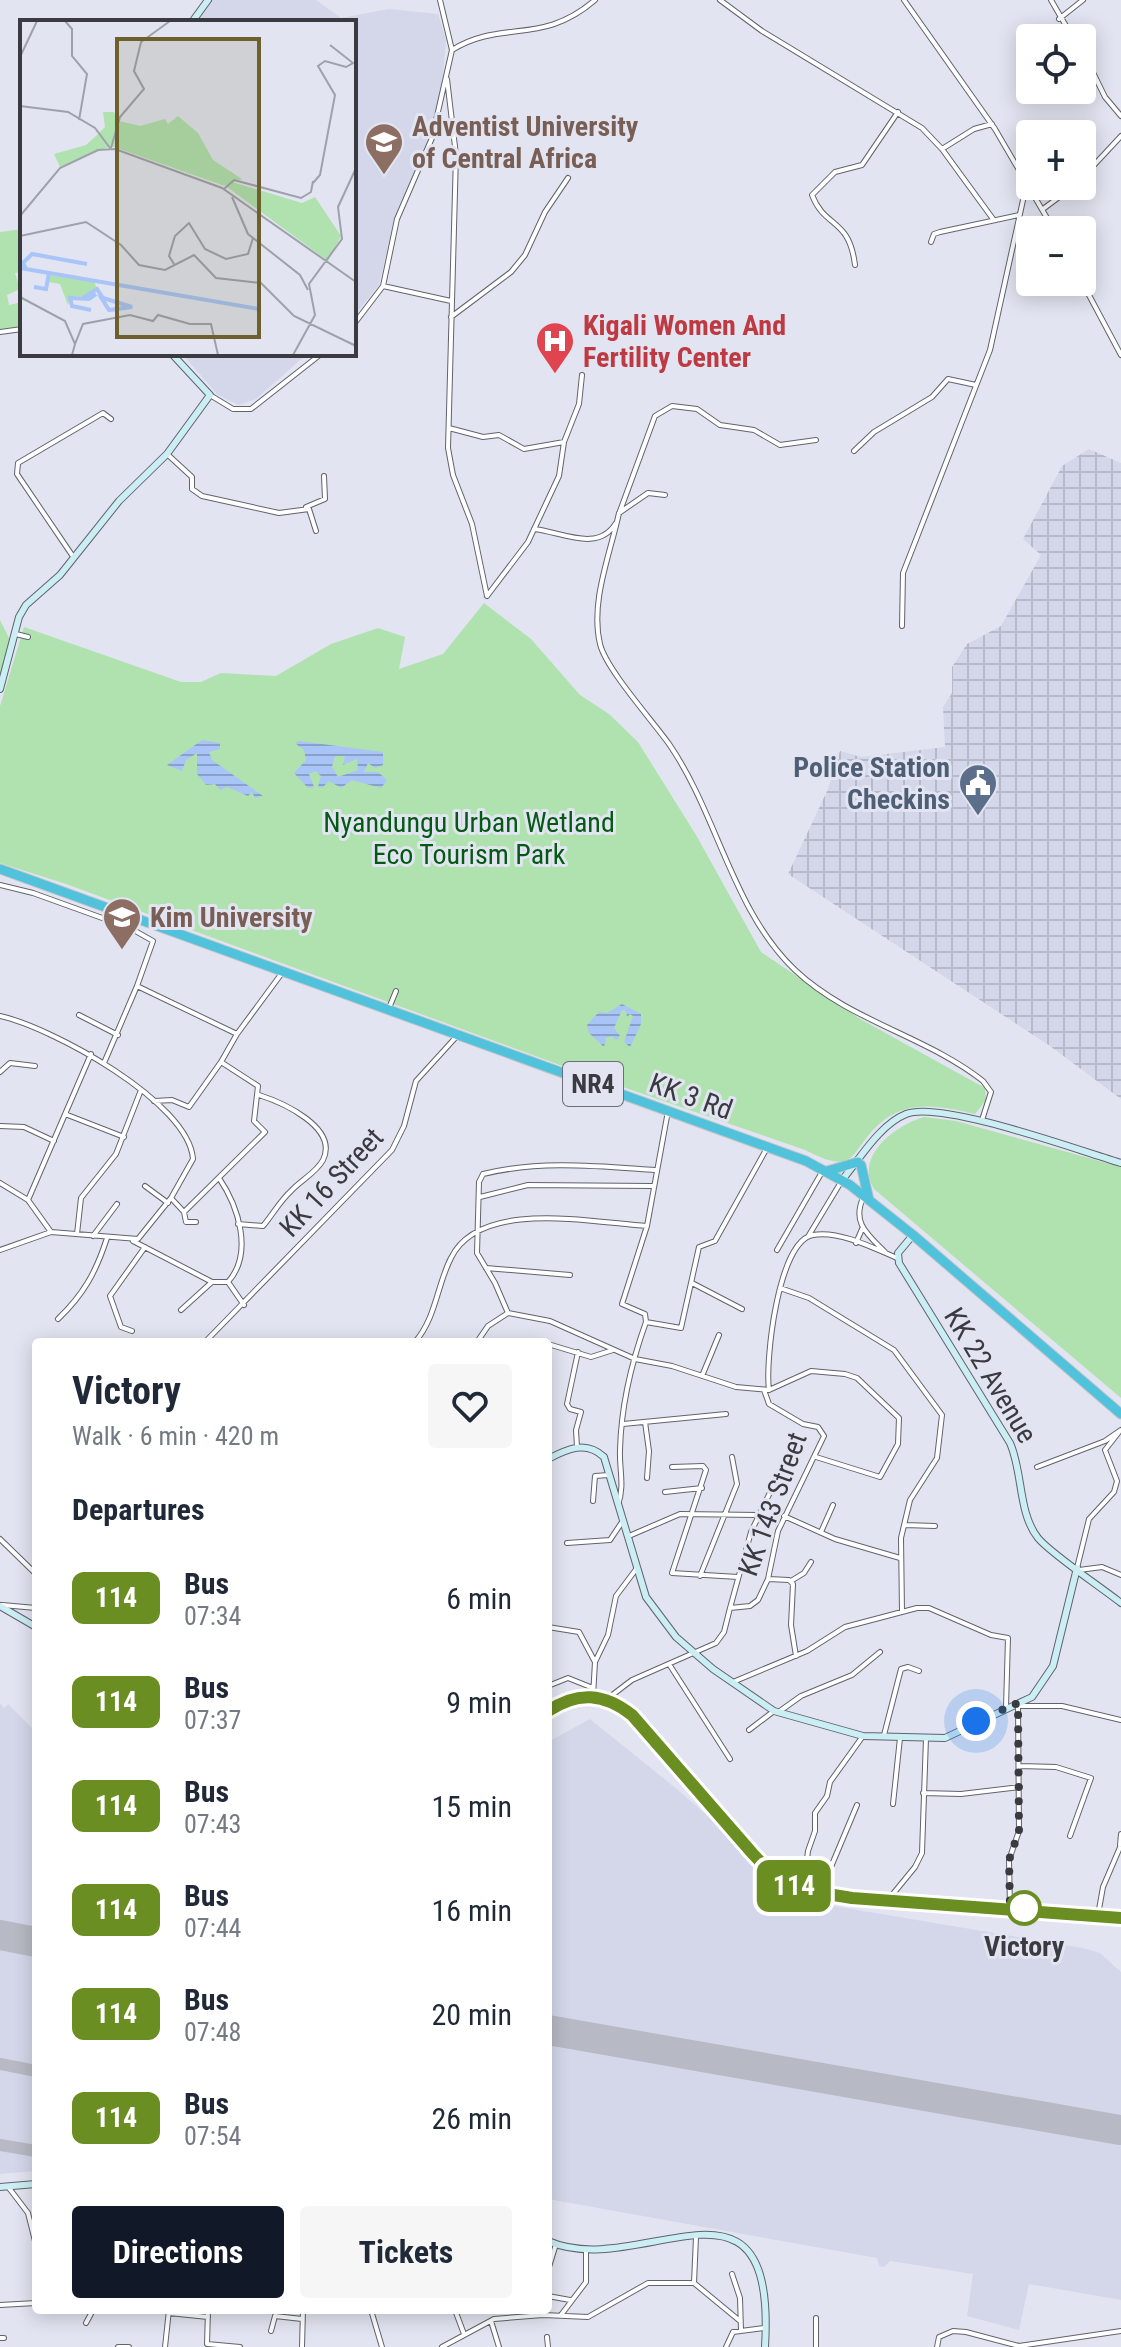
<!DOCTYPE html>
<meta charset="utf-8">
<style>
:root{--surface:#fff;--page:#f6f6f7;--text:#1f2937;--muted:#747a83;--accent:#111827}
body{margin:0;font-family:"Roboto Condensed",sans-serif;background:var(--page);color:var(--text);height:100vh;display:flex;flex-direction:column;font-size:30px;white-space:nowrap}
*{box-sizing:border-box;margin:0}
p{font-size:26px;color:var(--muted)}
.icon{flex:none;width:44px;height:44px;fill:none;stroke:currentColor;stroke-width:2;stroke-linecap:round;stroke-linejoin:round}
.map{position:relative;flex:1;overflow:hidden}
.panel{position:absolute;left:32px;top:1338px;width:520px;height:976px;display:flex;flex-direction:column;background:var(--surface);border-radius:8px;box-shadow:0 4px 20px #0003}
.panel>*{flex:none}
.badge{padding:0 16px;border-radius:12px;font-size:28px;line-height:52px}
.fabs{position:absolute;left:1016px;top:24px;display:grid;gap:16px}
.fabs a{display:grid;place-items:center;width:80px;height:80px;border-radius:8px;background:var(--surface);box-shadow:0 4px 20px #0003;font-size:40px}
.you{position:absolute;width:40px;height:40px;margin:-20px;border:6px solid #fff;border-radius:50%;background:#1a73e8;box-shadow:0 0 0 12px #1a73e833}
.map>.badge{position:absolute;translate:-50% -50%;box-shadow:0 0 0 4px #fff}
h2{padding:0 40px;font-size:30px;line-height:72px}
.round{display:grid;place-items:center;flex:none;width:84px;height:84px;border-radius:8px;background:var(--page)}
.head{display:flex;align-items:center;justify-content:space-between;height:136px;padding:0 40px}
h1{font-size:38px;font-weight:700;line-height:60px}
.button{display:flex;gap:16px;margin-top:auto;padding:16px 40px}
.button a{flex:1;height:92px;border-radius:8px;background:var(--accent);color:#fff;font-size:32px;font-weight:700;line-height:92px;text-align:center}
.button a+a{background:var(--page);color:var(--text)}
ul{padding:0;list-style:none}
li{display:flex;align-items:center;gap:24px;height:104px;padding:0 40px}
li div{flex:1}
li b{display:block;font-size:30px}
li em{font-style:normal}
li .badge{min-width:88px;font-weight:700;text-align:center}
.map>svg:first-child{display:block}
.built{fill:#d3d7e9}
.industrial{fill:url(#industrial-grid)}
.green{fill:#afe2af}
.water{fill:url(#water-rules);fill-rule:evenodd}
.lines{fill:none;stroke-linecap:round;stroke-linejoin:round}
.taxiway{stroke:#b7bac4;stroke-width:12}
.runway{stroke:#b7bac4;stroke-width:30}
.street-casing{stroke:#61636d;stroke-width:6}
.secondary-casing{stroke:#61636d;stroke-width:8}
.highway-casing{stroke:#c4c4c6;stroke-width:11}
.street{stroke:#fff;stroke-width:4}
.secondary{stroke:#cbedf4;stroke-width:6}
.highway{stroke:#51c2dc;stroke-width:9}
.line-casing{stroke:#fff;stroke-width:18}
.line{stroke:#6b8e23;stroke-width:12}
.walk{stroke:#3a3b40;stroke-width:8;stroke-dasharray:0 14.4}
.stop-dot{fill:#fff;stroke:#6b8e23;stroke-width:4}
.labels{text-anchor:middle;stroke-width:6;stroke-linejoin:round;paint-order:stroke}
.shield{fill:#e2e5f1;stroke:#6c6e75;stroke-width:2}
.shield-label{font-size:26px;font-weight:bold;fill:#3a3b40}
.education-label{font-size:28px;font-weight:bold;fill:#785e54;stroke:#e2e5f1;text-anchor:start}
.health-label{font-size:28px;font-weight:bold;fill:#be3a42;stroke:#e2e5f1;text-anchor:start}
.service-label{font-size:28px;font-weight:bold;fill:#4e5e75;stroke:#e2e5f1;text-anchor:end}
.park-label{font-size:28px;fill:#045a13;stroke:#e2e5f1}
.street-label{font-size:28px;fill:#3a3b40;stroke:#e2e5f1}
.stop-label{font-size:28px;font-weight:bold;fill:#3a3b40;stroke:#e2e5f1}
.inset-river{fill:none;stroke:#a9c4f7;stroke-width:4}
.inset-road{fill:none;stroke:#9fa1aa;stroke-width:2}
.view{fill:#6d602d;fill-opacity:0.15;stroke:#6d602d;stroke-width:4}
.inset-edge{fill:none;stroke:#3a3b40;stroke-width:4}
</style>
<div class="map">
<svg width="1121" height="2347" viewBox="0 0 1121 2347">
<defs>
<pattern id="industrial-grid" width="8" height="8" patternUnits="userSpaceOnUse" patternTransform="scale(2)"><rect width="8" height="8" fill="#d3d7e9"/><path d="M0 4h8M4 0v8" fill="none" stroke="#b6b9c9"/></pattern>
<pattern id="water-rules" width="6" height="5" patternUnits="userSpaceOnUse" patternTransform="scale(2)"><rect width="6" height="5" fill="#a9c4f7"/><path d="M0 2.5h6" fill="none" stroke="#8ba0c9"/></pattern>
</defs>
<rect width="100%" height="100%" fill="#e2e5f1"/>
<!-- built -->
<path class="built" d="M210,0H316L341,18L389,9L438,14L446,40L442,86L426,152L395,217L379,285L354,316V22H193Z
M182,354H307L256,399L239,405L218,395Z
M0,1703L4,1708L8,1704L36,1732V2171L0,2174Z
M590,1719L678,1790L804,1901L1083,1948L1100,1953L1121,1972V2300L1029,2284L1019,2330L967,2316L973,2274L890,2261L884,2267L879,2266L877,2258L548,2199V1742Z"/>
<!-- industrial -->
<path class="industrial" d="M1089,449L1121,463V1099L1050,1046L788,874L828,789L840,751L861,757L945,747L943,707L952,693V667L967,644L1001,626L1041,555L1023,539L1062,466Z"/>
<!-- green -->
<path class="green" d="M22,229V272L15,273L20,289L7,295L9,305L22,302V329L0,332V232Z
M484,603L531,639L580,695L609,714L638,742L696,835L761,952L862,1020L985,1088L986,1100L975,1114C945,1107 912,1099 884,1120C848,1148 861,1179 805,1150L568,1068L66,884L0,863V706L24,627L181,682H201L221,673L276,676L331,644L378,628L405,637L399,669L443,654Z
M0,620L10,640L0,675Z
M924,1117L956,1121L1121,1167V1398L874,1189C854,1157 895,1125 924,1117Z"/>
<!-- water -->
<path class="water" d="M202,740L220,743V749L209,752L212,760L263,796L255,798L252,792L248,796L227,787L220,790L215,784L206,785L197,774V753L186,760L182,771L167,765Z
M299,741L383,752V765L375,768L368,763L364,772H378L387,780L381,788L352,780L341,788L329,781L322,788L318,787L321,776L315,771L309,774L314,787L308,788L294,773L306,760L304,750L295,743ZM335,756H345L343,765L357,759L358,770L338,777L332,767Z
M622,1004L641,1014V1024L630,1047L624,1042L633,1016L630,1014L627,1017L626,1011L622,1010L614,1028L620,1036L616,1040L612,1036L606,1038L604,1047L589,1033L587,1025L599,1012L607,1013Z"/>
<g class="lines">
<!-- taxiway -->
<path class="taxiway" d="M0,2064L36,2071
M0,2145L36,2151"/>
<!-- runway -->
<path class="runway" d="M0,1935L36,1942
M548,2030L1120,2130"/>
<!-- street casing -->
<g class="street-casing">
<path id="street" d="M720,0L762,31L922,128L942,149L993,219
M904,0L995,129L1054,230
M1051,0L1073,38
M1059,19L1083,0
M452,50C502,19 542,46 595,0
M1082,50L1105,97L1121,116
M447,79L456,155L448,448L453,475L472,524L487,596
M942,149L974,129L992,124
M1082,178L1121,136
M1043,209L1074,186
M931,242L934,234L940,232L1019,215
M855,265C849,217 825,229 812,195L835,172L862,165L898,112
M1082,282L1121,355
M383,286L451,301
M451,317L511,272L525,255L545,212L568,178
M354,324L383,286L397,219L432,138L452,50L440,0
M0,332L22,329
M210,395L233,409H251L321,354
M449,428L483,437L499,435L524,449L564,442
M854,451L874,432L932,397L948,379L976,385
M167,454L192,477V489L202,496L279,513L309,509L316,531
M665,495L648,493L619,513C610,555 590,602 600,644C606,669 652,720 669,744C718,815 732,910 795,970C849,1021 926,1036 983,1081L991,1092L982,1120
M306,507L325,499L324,476
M620,511L655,416L672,406L697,409L720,425L754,430L780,445L816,440
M534,529C562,532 598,553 616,523
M74,558L17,474L18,463L103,413L111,419
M487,596L528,542L559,476L564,442L579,404L582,375
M902,626L903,573L990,350L1027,182
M16,634L28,637
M0,885L33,893L130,928
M122,917L130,928L153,941L137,986
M389,1008L396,991
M79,1015L118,1035
M0,1016C51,1027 189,1102 193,1159L171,1198L138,1239L51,1232L0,1250
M221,1062L237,1034L282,973
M104,1063L137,986L237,1034
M0,1072L10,1063L35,1066
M154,1101L172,1100L189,1107L221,1062L258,1086L254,1121L265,1132L184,1212
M65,1114L124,1137
M0,1126L24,1127L54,1141
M0,1183L28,1200L51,1232
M145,1186L168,1203
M864,1196C851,1222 867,1234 885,1252
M480,1197L528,1185L652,1186
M171,1198L184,1212L186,1222H196
M28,1200L91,1054
M238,1224L263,1226C273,1214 280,1201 291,1191C300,1181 317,1172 323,1160C339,1127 281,1102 259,1095
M77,1234L81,1198L116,1154L141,1090
M809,1235L841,1182
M93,1236L117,1204
M133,1241L212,1282H228C254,1253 238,1206 219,1178
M856,1243L862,1229
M777,1250L822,1172
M486,1268L570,1275
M228,1282L244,1305
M692,1283L742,1309
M780,1288L809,1298L894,1350L942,1415L937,1458L910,1500L901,1538L902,1612
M181,1310L212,1282
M508,1313L550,1321L635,1359L672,1366L736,1387L769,1390L811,1371L845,1374L857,1378L899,1418L898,1444L880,1477L816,1457
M508,1313L495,1283L477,1253L479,1182L483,1174C541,1160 596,1166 655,1170
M58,1319C84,1294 96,1272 107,1238
M646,1322L645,1314L622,1304L647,1226L668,1111
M132,1331L121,1327L110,1296L145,1247
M207,1340L392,1150L404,1126L416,1081L457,1036
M415,1342C436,1318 437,1285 451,1258C480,1198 594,1223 647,1226
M477,1342L488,1326L508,1313
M548,1344L591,1357L613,1350
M702,1376L719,1335
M769,1390C765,1361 778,1241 813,1235C838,1230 874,1248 897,1258
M645,1422L649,1451L647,1478
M623,1424L726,1414
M577,1447L576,1430L581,1412L570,1409L567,1404L578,1352
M672,1467L703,1466L706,1470L672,1573L738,1577
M1037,1467L1105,1441L1121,1430
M665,1492L702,1488
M593,1501L595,1476L609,1475
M618,1505C625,1485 619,1469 620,1450C621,1408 632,1361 646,1322L681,1328L699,1247L715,1241L767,1148
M784,1516L835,1539L900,1558
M905,1525L935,1526
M821,1532L833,1505
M629,1536L680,1514L758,1515
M0,1539L36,1574
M567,1543L610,1540L622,1522
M1077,1568L1089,1519L1114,1492L1117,1481L1105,1450L1119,1432
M1079,1570L1102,1567L1121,1575
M700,1576L737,1484L732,1457
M768,1579L789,1580L793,1584L791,1625L796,1656
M791,1581L804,1573L811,1562
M2,1605L36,1608
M730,1608L751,1532L790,1451
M548,1627L579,1632L595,1662
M669,1664L730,1759
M733,1682L807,1651L845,1627L917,1608H929L991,1635L1008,1638L1006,1707
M548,1686L568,1678L593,1688
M593,1696L595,1662L608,1635L616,1596L637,1568
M607,1699L632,1680L716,1643L724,1632L730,1608L750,1606L758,1600L768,1579L778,1531L824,1436L818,1427L803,1424L769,1404L764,1390
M1019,1706H1062L1121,1720
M780,1711L801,1696L852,1675L880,1652
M749,1730L774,1711
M884,1735L901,1669L908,1667L919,1671
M1020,1766L1056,1767L1091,1778L1070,1836
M923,1793L961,1794L1020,1787
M893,1804L900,1738
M1120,1845L1121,1834
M803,1890L808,1851L815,1831V1813L827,1796L830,1782L863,1736
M820,1893L857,1805
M888,1900L915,1867L922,1853L926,1738
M1010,1907L1009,1860L1019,1831L1018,1704
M1098,1915L1103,1887L1121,1845
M9,2188L28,2213L36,2245
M696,2237L694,2283L740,2321
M548,2270L556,2244
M732,2274L740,2298L741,2330
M548,2296L570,2300
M0,2305L36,2303
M47,2310V2311
M208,2310L207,2344L240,2347
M371,2310L382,2347
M455,2310L464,2334
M169,2313L208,2317
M561,2315L586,2282V2250
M491,2321L499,2347
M86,2323L93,2310
M271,2331L275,2316L302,2319
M547,2337L548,2347
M0,2338H4
M118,2347H129
M165,2347L169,2310
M302,2347L303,2310
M442,2347L494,2319L543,2315L588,2317L648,2283H694
M726,2347L733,2332L764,2328
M816,2347V2318
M937,2347L939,2337L953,2331L966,2332L1019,2346L1121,2331"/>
</g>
<!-- secondary casing -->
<g class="secondary-casing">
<path id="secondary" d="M192,22L208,0
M0,689L19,617L26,605L60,575L119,501L167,454L210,395L172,354
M842,1180C860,1159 879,1125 906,1114C941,1100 1080,1151 1121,1163
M913,1235L898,1253L899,1263L1010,1443C1023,1472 1018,1513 1038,1538C1050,1553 1102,1588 1121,1603
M548,1459C567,1449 586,1440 604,1457L646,1597L676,1637L713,1669L774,1711L863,1736L945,1738L1032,1697L1053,1666L1077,1568
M0,1606L36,1627
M548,1711C578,1691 604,1693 632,1715L753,1854L769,1871L803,1890L852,1898L1121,1918
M0,2187L36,2184
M548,2241C641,2282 777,2149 765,2347"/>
</g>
<!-- highway casing -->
<g class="highway-casing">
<path id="highway" d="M0,869L806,1161L850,1185L913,1235L1121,1414
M861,1165L869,1200
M827,1171L858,1162"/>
</g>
<!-- street -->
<use href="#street" class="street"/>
<!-- secondary -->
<use href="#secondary" class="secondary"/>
<!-- highway -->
<use href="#highway" class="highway"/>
</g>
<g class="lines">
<!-- line casing -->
<g class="line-casing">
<path id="line" d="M548,1711C578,1691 604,1693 632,1715L753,1854L769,1871L803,1890L852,1898L1121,1918"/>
</g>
<!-- line -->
<use href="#line" class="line"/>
<!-- walk -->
<path class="walk" d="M976,1721L1018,1703L1019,1831L1009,1860L1010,1907L1029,1909L1024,1908"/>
</g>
<!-- icons -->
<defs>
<g id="university-pin" transform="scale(2)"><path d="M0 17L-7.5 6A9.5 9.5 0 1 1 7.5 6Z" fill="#8d6e63" stroke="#e2e5f1"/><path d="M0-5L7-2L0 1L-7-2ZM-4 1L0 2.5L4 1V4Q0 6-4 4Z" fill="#fff"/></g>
<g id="hospital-pin" transform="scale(2)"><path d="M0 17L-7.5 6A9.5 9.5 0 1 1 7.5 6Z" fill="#e0444e" stroke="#e2e5f1"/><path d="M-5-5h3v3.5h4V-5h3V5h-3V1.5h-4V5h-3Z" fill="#fff"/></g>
<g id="civic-pin" transform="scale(2)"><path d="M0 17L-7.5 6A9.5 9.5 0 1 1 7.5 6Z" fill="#5c6f8a" stroke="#e2e5f1"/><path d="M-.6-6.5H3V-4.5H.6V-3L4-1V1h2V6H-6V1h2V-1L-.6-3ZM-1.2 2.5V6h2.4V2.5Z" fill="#fff"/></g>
<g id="school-pin" transform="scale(2)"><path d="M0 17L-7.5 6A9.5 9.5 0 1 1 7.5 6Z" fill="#8d6e63" stroke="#e2e5f1"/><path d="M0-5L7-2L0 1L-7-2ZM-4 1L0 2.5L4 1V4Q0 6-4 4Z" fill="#fff"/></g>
</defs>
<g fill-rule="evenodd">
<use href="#university-pin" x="384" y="142"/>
<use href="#hospital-pin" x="555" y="341"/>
<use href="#civic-pin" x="978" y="783"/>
<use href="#school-pin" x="122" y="917"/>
</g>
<!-- markers -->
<circle class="stop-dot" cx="1024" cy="1908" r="16"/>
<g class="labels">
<!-- shield labels -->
<rect class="shield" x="563" y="1062" width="60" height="44" rx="6"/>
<g class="shield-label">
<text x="593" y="1093">NR4</text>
</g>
<!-- education labels -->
<g class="education-label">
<text x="412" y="136">Adventist University<tspan x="412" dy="32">of Central Africa</tspan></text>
<text x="150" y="927">Kim University</text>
</g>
<!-- health labels -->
<g class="health-label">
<text x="583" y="335">Kigali Women And<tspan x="583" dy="32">Fertility Center</tspan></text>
</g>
<!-- service labels -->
<g class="service-label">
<text x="950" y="777">Police Station<tspan x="950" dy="32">Checkins</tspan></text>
</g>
<!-- park labels -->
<g class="park-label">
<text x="469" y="832">Nyandungu Urban Wetland<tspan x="469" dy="32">Eco Tourism Park</tspan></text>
</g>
<!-- street labels -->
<g class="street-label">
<text transform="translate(691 1096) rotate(20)" y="10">KK 3 Rd</text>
<text transform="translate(331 1182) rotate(-47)" y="10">KK 16 Street</text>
<text transform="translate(991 1375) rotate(59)" y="10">KK 22 Avenue</text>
<text transform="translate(772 1504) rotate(-70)" y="10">KK 143 Street</text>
</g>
<!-- stop labels -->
<g class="stop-label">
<text x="1024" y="1956">Victory</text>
</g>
</g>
<!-- overview -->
<g transform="translate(20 20)">
<rect width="336" height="336" fill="#e2e5f1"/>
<path d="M83,92H94L99,101L120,106L145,99L148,104L158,96L178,113L193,140L222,159L205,166L91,126L40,147L34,134L66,125L77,115L85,107ZM212,162L282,183L295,177L321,216L308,241L207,167ZM29,255L75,262L76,268L64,277L51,276L48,285L40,264L28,262Z" fill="#afe2af"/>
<path class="inset-river" d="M0,248L239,289M6,249L3,243L12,234L67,244M14,267L26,269L29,253M63,278L77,269L83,278L112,287L89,290L79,274M71,290L52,286L50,278L69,279L76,274"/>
<path class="inset-road" d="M45,1L52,9V36L67,54L59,100M0,37L17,1M0,86L48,92L75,108L90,128M91,128L100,97L124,69L114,51L121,22L150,1M293,163L300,155L315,75L298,46L305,41L326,47L333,43L310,25M204,169L214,160L281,178L291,172L293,161M212,177L228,214L280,255L288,270M0,196L40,148L78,130L95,129L202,168L336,262M0,216L66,202L101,225L119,245L145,250L174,235L196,258L241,263L274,296L336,326M154,244L149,236L155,216L169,203L185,229L206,239L228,234L233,218M0,277L45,301L55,324L52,335M55,324L63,304L110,295L133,301L138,295L170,304H191L198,335M273,335L295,295L289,264L322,219L318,187L336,148"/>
<path class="view" d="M97,19H239V317H97Z"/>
<rect width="336" height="336" class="inset-edge"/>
</g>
</svg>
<div class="fabs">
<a><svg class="icon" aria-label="locate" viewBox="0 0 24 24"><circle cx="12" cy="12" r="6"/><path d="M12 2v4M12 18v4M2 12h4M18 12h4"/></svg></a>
<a>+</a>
<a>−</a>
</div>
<div class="you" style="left:976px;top:1721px"></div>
<b class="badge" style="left:794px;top:1886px;background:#6b8e23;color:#fff">114</b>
<section class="panel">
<div class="head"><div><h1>Victory</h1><p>Walk · 6 min · 420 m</p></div><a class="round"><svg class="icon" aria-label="heart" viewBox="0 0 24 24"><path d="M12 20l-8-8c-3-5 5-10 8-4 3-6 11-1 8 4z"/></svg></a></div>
<h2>Departures</h2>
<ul>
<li><span class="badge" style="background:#6b8e23;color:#fff">114</span><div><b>Bus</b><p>07:34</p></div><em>6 min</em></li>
<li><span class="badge" style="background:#6b8e23;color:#fff">114</span><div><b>Bus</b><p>07:37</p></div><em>9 min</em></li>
<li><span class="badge" style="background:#6b8e23;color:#fff">114</span><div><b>Bus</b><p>07:43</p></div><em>15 min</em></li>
<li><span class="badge" style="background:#6b8e23;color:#fff">114</span><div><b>Bus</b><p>07:44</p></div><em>16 min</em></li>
<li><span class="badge" style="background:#6b8e23;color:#fff">114</span><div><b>Bus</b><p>07:48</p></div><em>20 min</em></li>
<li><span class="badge" style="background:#6b8e23;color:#fff">114</span><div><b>Bus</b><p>07:54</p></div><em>26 min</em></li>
</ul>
<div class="button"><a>Directions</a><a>Tickets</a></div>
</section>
</div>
